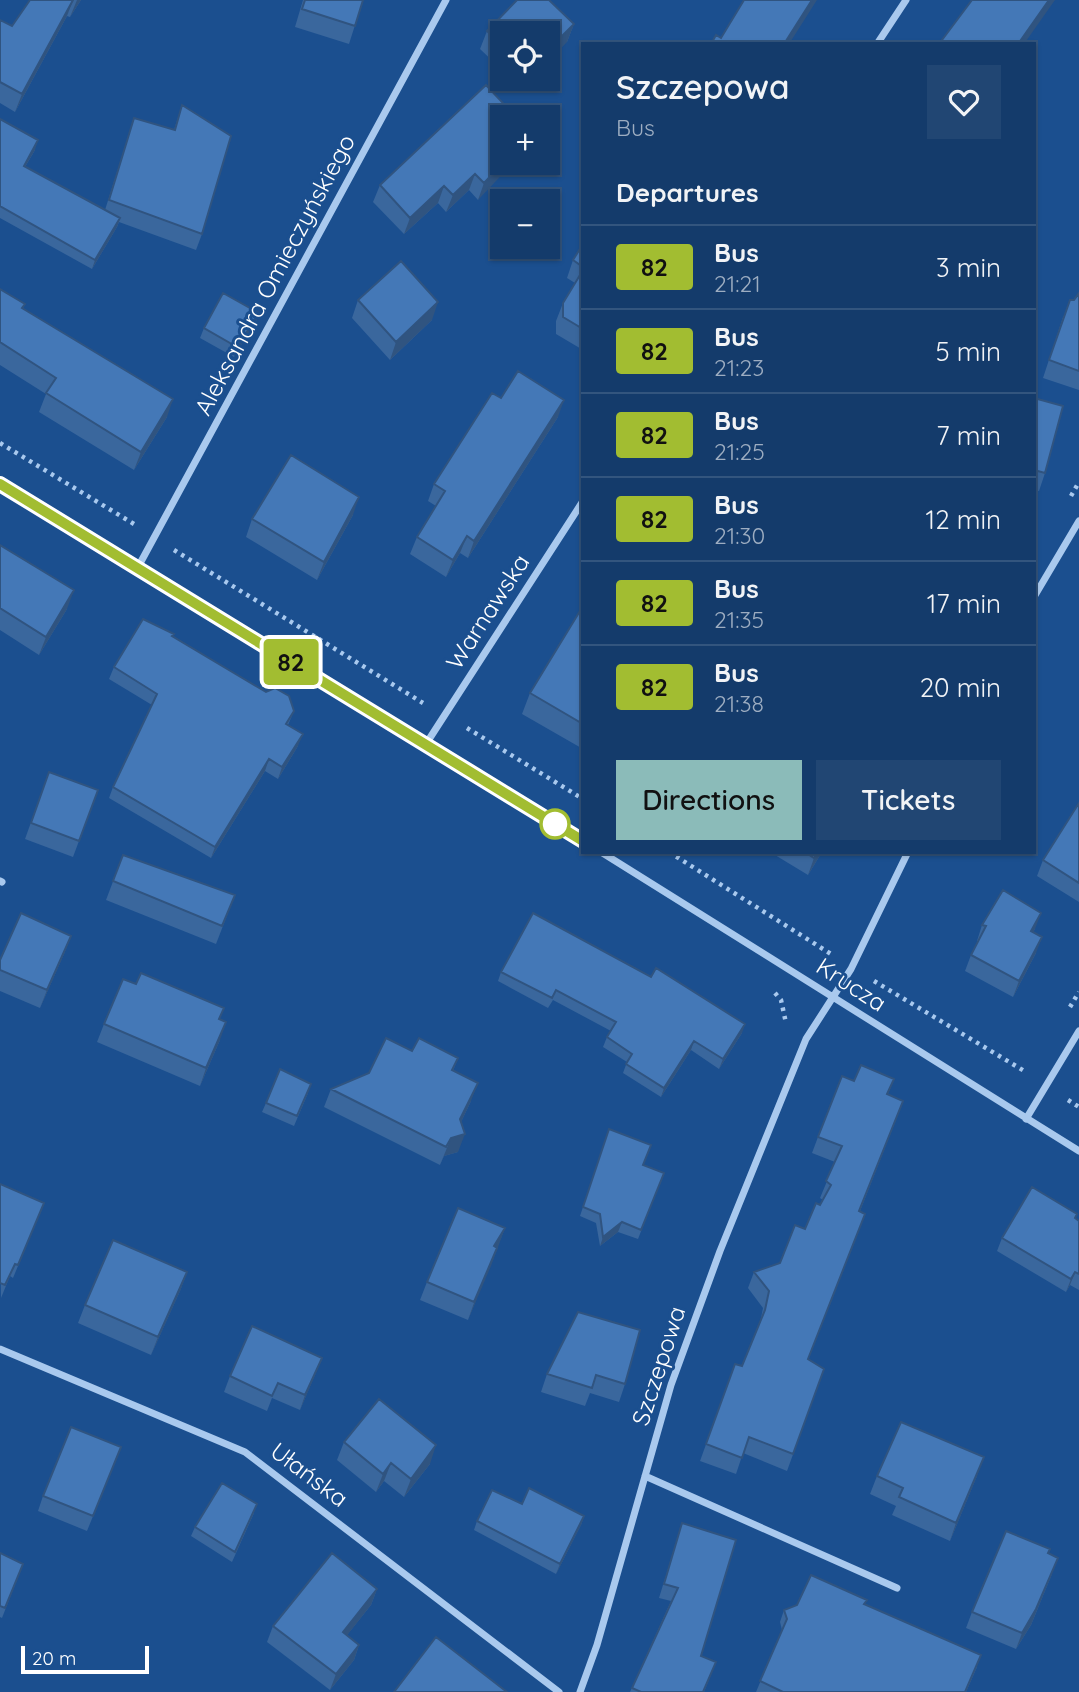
<!DOCTYPE html>
<meta charset="utf-8">
<style>
:root{--surface:#143b6b;--page:#214673;--text:#f1f3f6;--muted:#9dadc1;--line:#33557e;--accent:#8bbbb9}
body{margin:0;font-family:Quicksand,sans-serif;background:var(--page);color:var(--text);height:100vh;display:flex;flex-direction:column;font-size:26px;white-space:nowrap}
*{box-sizing:border-box;margin:0}
p{font-size:23px;color:var(--muted)}
.icon{flex:none;width:38px;height:38px;fill:none;stroke:currentColor;stroke-width:2;stroke-linecap:round;stroke-linejoin:round}
.map{position:relative;flex:1;overflow:hidden}
.sheet{position:absolute;left:581px;top:42px;width:455px;height:812px;display:flex;flex-direction:column;background:var(--surface);border-radius:0px;box-shadow:0 2px 5px #0004,0 0 0 2px var(--line)}
.sheet>*{flex:none}
.badge{padding:0 14px;border-radius:5px;font-size:24px;line-height:46px}
.fabs{position:absolute;left:490px;top:21px;display:grid;gap:14px}
.fabs a{display:grid;place-items:center;width:70px;height:70px;border-radius:0px;background:var(--surface);box-shadow:0 2px 5px #0004,0 0 0 2px var(--line);font-size:35px}
.scale{position:absolute;left:21px;bottom:18px;width:128px;box-sizing:border-box;padding-left:7px;border:4px solid #fff;border-top:0;font-size:19px;line-height:24px;white-space:nowrap;color:#fff;-webkit-text-stroke:5px #1b4f8f;paint-order:stroke}
.map>.badge{position:absolute;translate:-50% -50%;box-shadow:0 0 0 4px #fff}
h2{padding:0 35px;font-size:26px;line-height:63px}
.round{display:grid;place-items:center;flex:none;width:74px;height:74px;border-radius:0px;background:var(--page)}
.summary{display:flex;align-items:center;justify-content:space-between;height:119px;padding:0 35px}
h1{font-size:33px;font-weight:600;line-height:52px}
.action{display:flex;gap:14px;margin-top:auto;padding:14px 35px}
.action a{flex:1;height:80px;border-radius:0px;background:var(--accent);color:#111;font-size:28px;font-weight:600;line-height:80px;text-align:center}
.action a+a{background:var(--page);color:var(--text)}
ul{padding:0;list-style:none}
li{display:flex;align-items:center;gap:21px;height:84px;padding:0 35px;border-top:2px solid var(--line)}
li div{flex:1}
li b{display:block;font-size:26px}
li em{font-style:normal}
li .badge{min-width:77px;font-weight:700;text-align:center}
.map>svg:first-child{display:block}
.lines{fill:none;stroke-linecap:round;stroke-linejoin:round}
.path{stroke:#a9c9ee;stroke-width:4.5;stroke-dasharray:3.5 5;stroke-linecap:butt}
.street{stroke:#a9c9ee;stroke-width:7}
.wall{fill:#3a679d}
.shaded-wall{fill:#305480}
.building{fill:#4478b7;stroke:#305480;stroke-width:2}
.line-casing{stroke:#fff;stroke-width:16}
.line{stroke:#a2bd31;stroke-width:10}
.stop-dot{fill:#fff;stroke:#a2bd31;stroke-width:3.5}
.labels{text-anchor:middle;stroke-width:6;stroke-linejoin:round;paint-order:stroke}
.street-label{font-size:24px;fill:#fff;stroke:#1b4f8f}
</style>
<div class="map">
<svg width="1079" height="1692" viewBox="0 0 1079 1692">
<rect width="100%" height="100%" fill="#1b4f8f"/>
<g class="lines">
<!-- path -->
<path class="path" d="M0,443L134,524
M1071,496L1079,482
M174,550L423,703
M467,728L583,799
M669,852L831,954
M874,981L1026,1072
M775,993L781,1000L786,1023
M1070,1007L1079,992
M1068,1100L1079,1107"/>
<!-- street -->
<path class="street" d="M877,44L906,0
M0,484L583,841
M137,569L446,0
M1034,597L1079,521
M426,744L583,501
M601,852L1079,1151
M0,881L2,882
M1026,1119L1079,1031
M0,1349L245,1452L559,1692
M645,1476L897,1588
M580,1692L597,1645L671,1385L720,1251L806,1039L851,969L908,852"/>
</g>
<!-- wall -->
<path class="wall" d="M30,0H81L70,17L67,16L15,112L0,103V20L12,26Z
M303,0H363L349,44L295,27Z
M574,24L567,42L502,33V70L480,49L487,31Z
M511,79H531L522,89Z
M182,105L202,234L196,250L119,222L117,227L92,269L0,218V120L35,150L25,167L105,210L134,118L174,130Z
M502,163L478,200L469,190L446,212L438,203L404,234L373,202L380,185Z
M583,244V350L556,334V321L563,303L575,283L567,278L573,260Z
M0,289L25,304L23,308L167,417L134,470L39,412L46,394L0,365Z
M1079,293V390L1043,378L1063,317Z
M358,300L432,320L390,360L352,318Z
M259,313L256,322L234,357L200,338L204,328Z
M501,398L558,417L468,558L460,553L446,577L410,554L417,537L436,506L428,501L434,484Z
M1034,398L1045,473L1039,491L1034,490Z
M353,515L317,580L246,537L252,519Z
M0,545L67,609L39,655L0,630Z
M583,606V749L522,714L530,693Z
M173,636L294,711L288,725L298,746L278,779L265,771L211,858L109,798L113,787L152,705L109,679L114,667Z
M49,772L98,790L73,857L25,839Z
M1079,803V902L1037,876L1043,860Z
M770,852H822L808,875Z
M123,855L228,913L216,944L106,900Z
M982,925L1035,929L1033,932L1036,953L1013,997L965,971L971,955L978,941H977Z
M71,936L64,954L40,1008L0,991V960Z
M501,972L742,1033L719,1069L691,1050L661,1097L623,1073L627,1062L603,1047L607,1037L611,1031L553,1000L548,1008L498,981Z
M220,1019V1040L200,1086L97,1042L104,1024Z
M412,1051L458,1058L453,1071L471,1101L461,1122L458,1152L444,1156L440,1165L324,1107L331,1089L369,1073Z
M894,1079L888,1094L897,1117L860,1211L808,1359L824,1369L787,1471L743,1453L736,1474L700,1461L735,1364L742,1366L760,1323L763,1308L748,1288L754,1272L780,1263L805,1229L823,1200L820,1198L835,1162L812,1153L818,1137L854,1081Z
M308,1093L294,1126L262,1112L266,1103Z
M609,1129L644,1165L664,1173L638,1239L618,1232L600,1246L596,1223L580,1216Z
M0,1184L39,1215L13,1278L10,1276L1,1298Z
M1076,1219L1079,1221V1290L1070,1285L1066,1292L997,1251L1002,1238Z
M505,1228L468,1320L420,1300L427,1282Z
M187,1272L180,1291L151,1355L78,1323L85,1305Z
M578,1312L625,1384L619,1402L590,1393L585,1406L541,1392L547,1374Z
M322,1358L300,1410L272,1398L267,1411L224,1392L230,1376Z
M344,1442L430,1464L404,1497L384,1481L376,1492L337,1460Z
M115,1462L87,1531L38,1511L43,1496Z
M877,1476H977L950,1541L892,1515L896,1506L870,1494Z
M522,1504L584,1516L581,1525L556,1574L474,1530L477,1521Z
M254,1513L232,1562L191,1536L195,1527Z
M682,1523L701,1656L716,1662L704,1692H630L671,1601L659,1598Z
M0,1553L23,1564L2,1618L0,1617Z
M1049,1553L1052,1574L1031,1625L1016,1649L966,1628L972,1612Z
M377,1589L371,1605L347,1635L359,1645L354,1660L330,1690L267,1642L273,1626Z
M865,1604L977,1667L966,1692H756L782,1630L780,1622L784,1610Z"/>
<!-- shaded-wall -->
<path class="shaded-wall" d="M73,0L67,16L15,112L22,94Z
M77,0H81L70,17Z
M812,0H817L789,44H784Z
M1049,0H1055L1024,44H1018Z
M574,24L567,42L548,62V50Z
M525,79H531L522,89Z
M38,140L35,150L20,175L24,166Z
M503,163H513L478,200L484,183Z
M475,174L469,190L446,212L453,195Z
M444,186L438,203L404,234L410,218Z
M120,218L117,227L92,269L95,260Z
M438,302L432,320L390,360L396,342Z
M259,313L256,322L234,357L237,347Z
M173,399L167,417L134,470L141,452Z
M564,400L558,417L468,558L474,541Z
M359,497L353,515L317,580L324,562Z
M467,536L460,553L446,577L453,560Z
M74,590L67,609L39,655L46,637Z
M303,734L298,746L278,779L282,767Z
M269,759L265,771L211,858L215,847Z
M818,852H822L808,875L814,858Z
M1041,913L1035,929L1025,946L1031,931Z
M71,936L64,954L40,1008L47,990Z
M1042,937L1036,953L1013,997L1019,981Z
M226,1022L220,1040L200,1086L206,1068Z
M745,1024L742,1033L719,1069L723,1059Z
M694,1041L691,1050L661,1097L664,1088Z
M478,1083L471,1101L454,1137L460,1119Z
M465,1134L458,1152L444,1156L440,1165L451,1138Z
M622,1222L618,1232L600,1246L603,1237Z
M505,1228L491,1266L468,1320L494,1246Z
M187,1272L180,1291L151,1355L158,1337Z
M1075,1272L1070,1285L1066,1292L1071,1279Z
M322,1358L316,1373L300,1410L305,1395Z
M436,1445L430,1464L404,1497L411,1479Z
M984,1457L977,1476L950,1541L956,1523Z
M391,1463L384,1481L376,1492L383,1474Z
M584,1516L581,1525L556,1574L560,1564Z
M1058,1558L1031,1625L1016,1649L1022,1633Z
M377,1589L371,1605L337,1648L343,1632Z
M359,1645L354,1660L330,1690L336,1674Z"/>
<!-- building -->
<path class="building" d="M30,0H73L22,94L0,82V20L12,26Z
M305,0H363L355,26L302,9Z
M517,0H549L574,24L548,50V33H502V46L487,31Z
M744,0H812L784,44H711L716,35L721,38Z
M972,0H1049L1018,44H939Z
M486,85L516,117H502V163H503L484,183L475,174L453,195L444,186L410,218L380,185Z
M182,105L231,136L202,234L109,200L134,118L175,130Z
M0,119L38,140L24,166L120,218L95,260L0,206Z
M583,244V267L573,260Z
M401,261L438,302L396,342L358,300Z
M583,270V329L563,317V303Z
M0,289L25,304L22,308L173,399L141,452L46,393L56,378L0,342Z
M223,293L259,313L237,347L204,328Z
M1079,293V371L1049,360L1070,300H1074Z
M518,371L564,400L474,541L467,536L453,560L417,537L445,491L434,484L492,393L501,398Z
M1034,398L1063,406L1045,473L1034,470Z
M291,455L359,497L324,562L252,519Z
M0,545L74,590L46,637L0,608Z
M583,606V724L530,693Z
M143,619L174,634L172,636L266,692L275,688L289,696L294,711L286,724L303,734L282,767L269,759L215,847L113,787L157,694L114,667Z
M49,772L98,790L79,841L31,823Z
M1079,803V883L1043,860Z
M805,852H818L814,858Z
M123,855L235,895L222,926L113,881Z
M1003,890L1041,913L1031,931L1042,937L1019,981L971,955L986,926L982,925Z
M21,913L71,936L47,990L0,970V960Z
M533,913L651,977L656,968L745,1024L723,1059L694,1041L664,1088L626,1064L632,1054L607,1037L616,1022L556,990L552,998L501,972Z
M141,973L224,1008L219,1019L226,1022L206,1068L104,1024L123,979L136,984Z
M386,1038L412,1051L419,1038L458,1058L452,1070L478,1083L460,1119L465,1134L451,1138L446,1147L331,1089L369,1073Z
M861,1065L894,1079L887,1094L903,1101L859,1211L865,1214L808,1359L824,1369L793,1454L749,1437L742,1458L706,1444L735,1364L742,1366L765,1310L769,1291L754,1272L780,1263L795,1225L805,1229L816,1203L820,1205L831,1185L826,1181L842,1146L818,1137L842,1076L854,1081Z
M280,1069L311,1084L297,1116L266,1103Z
M609,1129L651,1145L643,1165L664,1173L641,1230L622,1222L603,1237L600,1214L583,1207Z
M0,1184L44,1203L18,1265L15,1264L5,1285L0,1283Z
M1032,1187L1077,1214L1075,1218L1079,1221V1274L1075,1272L1071,1279L1002,1238Z
M458,1208L505,1228L494,1246L497,1248L474,1302L427,1282Z
M113,1240L187,1272L158,1337L85,1305Z
M578,1312L640,1330L625,1384L596,1375L592,1388L547,1374Z
M252,1326L322,1358L305,1395L278,1383L272,1396L230,1376Z
M379,1399L436,1445L411,1479L391,1463L383,1474L344,1442Z
M901,1422L984,1457L956,1523L899,1497L903,1488L877,1476Z
M71,1427L121,1447L93,1516L43,1496Z
M222,1483L257,1504L235,1552L195,1527Z
M529,1488L584,1516L560,1564L477,1521L492,1490L522,1504Z
M682,1523L736,1540L701,1656L716,1662L703,1692H641L632,1688L678,1588L664,1584Z
M1006,1531L1050,1549L1048,1553L1058,1558L1036,1609L1022,1633L972,1612Z
M0,1553L23,1564L5,1608L0,1606Z
M332,1553L377,1589L343,1632L359,1645L336,1674L273,1626Z
M811,1575L867,1600L864,1604L981,1655L965,1692H783L760,1681L787,1619L784,1610L797,1605Z
M436,1637L507,1692H394Z"/>
<g class="lines">
<!-- line casing -->
<g class="line-casing">
<path id="line" d="M0,484L583,841"/>
</g>
<!-- line -->
<use href="#line" class="line"/>
</g>
<!-- markers -->
<circle class="stop-dot" cx="555" cy="824" r="14"/>
<g class="labels">
<!-- street labels -->
<g class="street-label">
<text transform="translate(275 275) rotate(-62)" y="8">Aleksandra Omieczyńskiego</text>
<text transform="translate(488 612) rotate(-57)" y="8">Warnawska</text>
<text transform="translate(851 985) rotate(33)" y="8">Krucza</text>
<text transform="translate(659 1366) rotate(-72)" y="8">Szczepowa</text>
<text transform="translate(309 1475) rotate(37)" y="8">Ułańska</text>
</g>
</g>
</svg>
<div class="fabs">
<a><svg class="icon" aria-label="locate" viewBox="0 0 24 24"><circle cx="12" cy="12" r="6"/><path d="M12 2v4M12 18v4M2 12h4M18 12h4"/></svg></a>
<a>+</a>
<a>−</a>
</div>
<div class="scale">20 m</div>
<b class="badge" style="left:291px;top:662px;background:#a2bd31;color:#111">82</b>
<section class="sheet">
<div class="summary"><div><h1>Szczepowa</h1><p>Bus</p></div><a class="round"><svg class="icon" aria-label="heart" viewBox="0 0 24 24"><path d="M12 20l-8-8c-3-5 5-10 8-4 3-6 11-1 8 4z"/></svg></a></div>
<h2>Departures</h2>
<ul>
<li><span class="badge" style="background:#a2bd31;color:#111">82</span><div><b>Bus</b><p>21:21</p></div><em>3 min</em></li>
<li><span class="badge" style="background:#a2bd31;color:#111">82</span><div><b>Bus</b><p>21:23</p></div><em>5 min</em></li>
<li><span class="badge" style="background:#a2bd31;color:#111">82</span><div><b>Bus</b><p>21:25</p></div><em>7 min</em></li>
<li><span class="badge" style="background:#a2bd31;color:#111">82</span><div><b>Bus</b><p>21:30</p></div><em>12 min</em></li>
<li><span class="badge" style="background:#a2bd31;color:#111">82</span><div><b>Bus</b><p>21:35</p></div><em>17 min</em></li>
<li><span class="badge" style="background:#a2bd31;color:#111">82</span><div><b>Bus</b><p>21:38</p></div><em>20 min</em></li>
</ul>
<div class="action"><a>Directions</a><a>Tickets</a></div>
</section>
</div>
